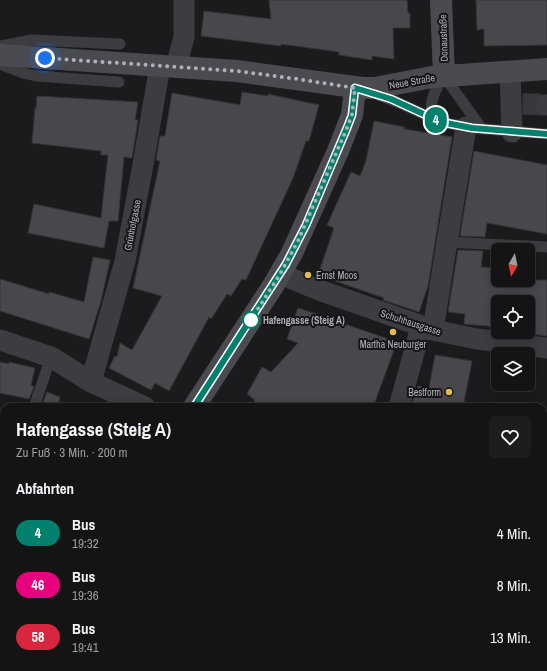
<!DOCTYPE html>
<html lang="de">
<meta charset="utf-8">
<style>
:root{--surface:#141415;--page:#1d1d1e;--text:#f1f3f6;--muted:#9d9ea0;--line:#333334}
body{margin:0;font-family:"Archivo Narrow",sans-serif;background:var(--page);color:var(--text);height:100vh;display:flex;flex-direction:column;font-size:15px;white-space:nowrap}
*{box-sizing:border-box;margin:0}
p{font-size:13px;color:var(--muted)}
.icon{flex:none;width:22px;height:22px;fill:none;stroke:currentColor;stroke-width:2;stroke-linecap:round;stroke-linejoin:round}
.map{position:relative;flex:1;overflow:hidden}
.panel{position:absolute;left:0px;top:403px;width:547px;height:268px;display:flex;flex-direction:column;background:var(--surface);border-radius:12px 12px 0 0;box-shadow:0 2px 10px #0003,0 0 0 1px var(--line)}
.panel>*{flex:none}
.badge{padding:0 8px;border-radius:13px;font-size:14px;line-height:26px}
.needle{width:26px;rotate:189deg}
.buttons{position:absolute;left:491px;top:243px;display:grid;gap:8px}
.buttons a{display:grid;place-items:center;width:44px;height:44px;border-radius:6px;background:var(--surface);box-shadow:0 2px 10px #0003,0 0 0 1px var(--line);font-size:20px}
.you{position:absolute;width:20px;height:20px;margin:-10px;border:3px solid #fff;border-radius:50%;background:#1a73e8;box-shadow:0 0 0 6px #1a73e833}
.map>.badge{position:absolute;translate:-50% -50%;box-shadow:0 0 0 2px #fff}
h2{padding:0 16px;font-size:15px;line-height:36px}
.round{display:grid;place-items:center;flex:none;width:42px;height:42px;border-radius:6px;background:var(--page)}
.head{display:flex;align-items:center;justify-content:space-between;height:68px;padding:0 16px}
h1{font-size:19px;font-weight:700;line-height:30px}
ul{padding:0;list-style:none}
li{display:flex;align-items:center;gap:12px;height:52px;padding:0 16px}
li div{flex:1}
li b{display:block;font-size:15px}
li em{font-style:normal}
li .badge{min-width:44px;font-weight:700;text-align:center}
.map>svg:first-child{display:block}
.building{fill:#48474c;stroke:#353538}
.lines{fill:none;stroke-linecap:round;stroke-linejoin:round}
.street-tunnel{stroke:#38383c;stroke-width:21;stroke-dasharray:21 10;stroke-linecap:butt}
.lane{stroke:#3c3c41;stroke-width:11}
.street{stroke:#3c3c41;stroke-width:21}
.secondary{stroke:#4a4b51;stroke-width:22}
.line-casing{stroke:#fff;stroke-width:9}
.line{stroke:#01806d;stroke-width:6}
.walk{stroke:#aeb1ba;stroke-width:4;stroke-dasharray:0 7.2}
.poi-dot{fill:#dfbc50;stroke:#161517;stroke-width:1.5}
.stop-dot{fill:#fff;stroke:#01806d;stroke-width:2}
.labels{text-anchor:middle;stroke-width:4;stroke-linejoin:round;paint-order:stroke}
.street-label{font-size:10px;fill:#aeb1ba;stroke:#161517}
.poi-label{font-size:10px;fill:#aeb1ba;stroke:#161517;text-anchor:start}
.stop-label{font-size:10px;font-weight:bold;fill:#aeb1ba;stroke:#161517;text-anchor:start}
</style>
<div class="map">
<svg width="547" height="671" viewBox="0 0 547 671">
<rect width="100%" height="100%" fill="#1b1a1c"/>
<!-- building -->
<path class="building" d="M269,0H407L408,13H410V28H393L394,59L372,56V60L339,55V52L281,44V46L201,36L204,11L271,19Z
M476,0H547V45L484,46V29L477,30Z
M242,92L268,96V94L319,105L309,141H306L293,178L246,280L242,279L231,296L227,294L211,319L209,317L169,391L155,383L151,390L109,368L115,356L117,357L120,343L132,350L162,296L133,288L160,161L156,160L160,136H165L172,93L240,105Z
M523,94H541L535,99L533,105L534,111L537,114H523Z
M37,96L138,102L135,120H138L132,158L124,157L118,221H109L104,248L28,233L34,204L101,218L108,155H101V151L32,143L35,108H36Z
M374,121L404,127V129L452,137L428,286L419,312L383,300L384,298L318,275L334,228L327,225L351,172L360,176L366,161Z
M474,151L547,165V234L487,223L485,237L460,236Z
M458,250L483,251L481,267L498,268V280H547V336L526,333L528,332V302H498V327L464,324L465,314L448,312Z
M93,257L110,260L101,301L89,339L0,311V279L49,294V292L84,302Z
M298,308L397,342L373,407H251L255,400L247,394L262,367L271,372L298,343L287,339Z
M435,355L472,361L463,407H411L418,386L429,388Z
M0,362L9,364V362L35,368L31,385L34,387L29,399L0,393Z
M47,392L60,397L58,406L43,402Z"/>
<g class="lines">
<!-- street-tunnel -->
<path class="street-tunnel" d="M523,104L545,105"/>
<!-- lane -->
<path class="lane" d="M0,46L32,40L120,44
M0,64L23,73L36,76L119,82
M371,92L397,102L441,122L472,128L547,134
M440,122C423,110 435,89 444,76L482,129
M447,242L547,247
M34,407L51,357"/>
<!-- street -->
<path class="street" d="M176,67L184,37V0
M510,72L512,132
M545,105H547
M280,274L319,290L433,330L477,339L547,348
M433,330L447,242L466,127
M0,340L51,357L91,382L145,407
M91,382L125,261L142,170L160,66
M399,407L421,327
M543,507H547
M543,603H547
M407,671V667"/>
<!-- secondary -->
<path class="secondary" d="M441,0L444,76
M0,55L237,71L362,88H375L432,77L547,69
M194,407L273,286L292,253L338,151L347,128L352,115L355,88
M93,671L95,667"/>
</g>
<g class="lines">
<!-- line casing -->
<g class="line-casing">
<path id="line" d="M194,407L286,264L306,225L347,128L352,115L355,88L391,99L441,122L472,128L547,134"/>
</g>
<!-- line -->
<use href="#line" class="line"/>
<!-- walk -->
<path class="walk" d="M45,58L237,71L297,79L355,88L352,115L347,128L298,241L280,274L251,320"/>
</g>
<!-- markers -->
<g class="poi-dot">
<circle cx="308" cy="275" r="4"/>
<circle cx="393" cy="332" r="4"/>
<circle cx="449" cy="392" r="4"/>
</g>
<circle class="stop-dot" cx="251" cy="320" r="8"/>
<g class="labels">
<!-- street labels -->
<g class="street-label">
<text transform="translate(443 38) rotate(-92)" y="4">Donaustraße</text>
<text transform="translate(412 81) rotate(-10)" y="4">Neue Straße</text>
<text transform="translate(132 225) rotate(-79)" y="4">Grünhofgasse</text>
<text transform="translate(411 322) rotate(18)" y="4">Schuhhausgasse</text>
</g>
<!-- poi labels -->
<g class="poi-label">
<text x="316" y="279">Ernst Moos</text>
<text x="393" y="348" text-anchor="middle">Martha Neuburger</text>
<text x="441" y="396" text-anchor="end">Bestform</text>
</g>
<!-- stop labels -->
<g class="stop-label">
<text x="263" y="324">Hafengasse (Steig A)</text>
</g>
</g>
</svg>
<div class="buttons">
<a><svg class="needle" viewBox="-14 -14 28 28"><path d="M0-13l5 13h-10z" fill="#e53935"/><path d="M0 13l5-13h-10z" fill="#9d9ea0"/></svg></a>
<a><svg class="icon" aria-label="locate" viewBox="0 0 24 24"><circle cx="12" cy="12" r="6"/><path d="M12 2v4M12 18v4M2 12h4M18 12h4"/></svg></a>
<a><svg class="icon" aria-label="layers" viewBox="0 0 24 24"><path d="M12 4l9 5-9 5-9-5zM3 14l9 5 9-5"/></svg></a>
</div>
<div class="you" style="left:45px;top:58px"></div>
<b class="badge" style="left:436px;top:120px;background:#01806d;color:#fff">4</b>
<section class="panel">
<div class="head"><div><h1>Hafengasse (Steig A)</h1><p>Zu Fuß · 3 Min. · 200 m</p></div><a class="round"><svg class="icon" aria-label="heart" viewBox="0 0 24 24"><path d="M12 20l-8-8c-3-5 5-10 8-4 3-6 11-1 8 4z"/></svg></a></div>
<h2>Abfahrten</h2>
<ul>
<li><span class="badge" style="background:#01806d;color:#fff">4</span><div><b>Bus</b><p>19:32</p></div><em>4 Min.</em></li>
<li><span class="badge" style="background:#e6007e;color:#fff">46</span><div><b>Bus</b><p>19:36</p></div><em>8 Min.</em></li>
<li><span class="badge" style="background:#d7263d;color:#fff">58</span><div><b>Bus</b><p>19:41</p></div><em>13 Min.</em></li>
</ul>
</section>
</div>
